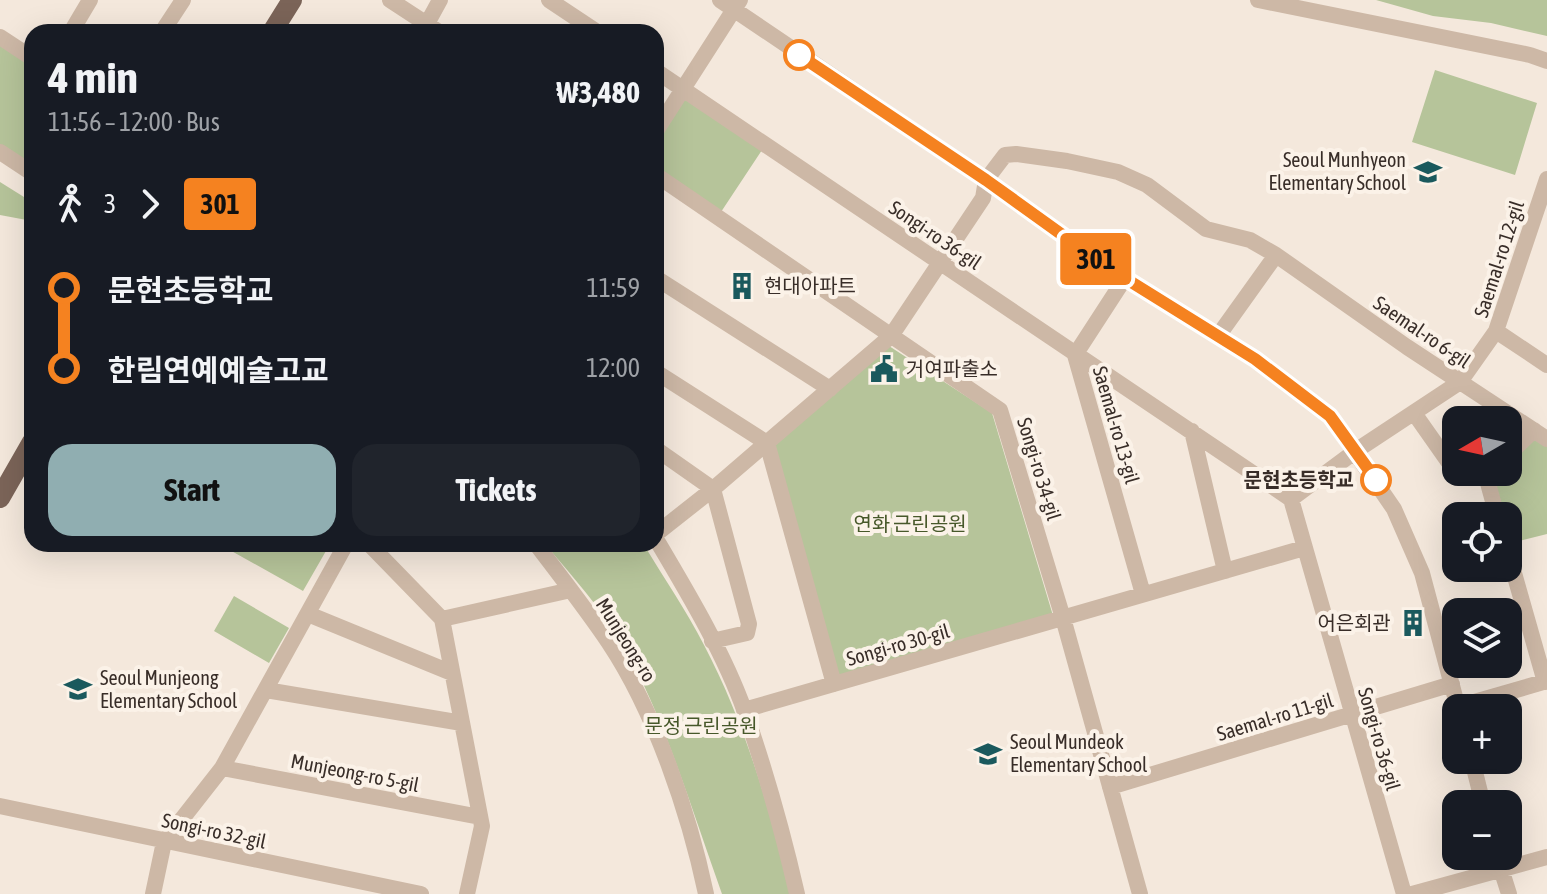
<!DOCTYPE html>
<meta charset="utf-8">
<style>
:root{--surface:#171b24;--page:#20242c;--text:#f1f3f6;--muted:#9ea1a6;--accent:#90aeb1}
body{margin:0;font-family:"Asap Condensed","Noto Sans KR",sans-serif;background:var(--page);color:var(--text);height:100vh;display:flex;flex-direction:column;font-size:30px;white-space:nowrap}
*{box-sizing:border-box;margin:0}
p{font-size:26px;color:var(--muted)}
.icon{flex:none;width:44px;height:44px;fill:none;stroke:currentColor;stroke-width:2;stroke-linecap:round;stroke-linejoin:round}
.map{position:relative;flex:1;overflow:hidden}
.side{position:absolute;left:24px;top:24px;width:640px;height:528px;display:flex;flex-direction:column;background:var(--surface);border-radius:24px;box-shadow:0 8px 32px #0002}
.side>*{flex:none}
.badge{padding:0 16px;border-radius:6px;font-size:28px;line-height:52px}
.needle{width:52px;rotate:261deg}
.tools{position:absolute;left:1442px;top:406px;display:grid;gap:16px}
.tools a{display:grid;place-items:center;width:80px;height:80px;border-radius:16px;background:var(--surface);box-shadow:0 8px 32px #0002;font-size:40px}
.map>.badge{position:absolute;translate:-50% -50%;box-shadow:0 0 0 4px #fff}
.legs{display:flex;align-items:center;gap:12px;height:88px;padding:0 24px;font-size:26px}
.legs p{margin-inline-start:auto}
.head{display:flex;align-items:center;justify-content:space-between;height:136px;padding:0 24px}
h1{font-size:44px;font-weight:700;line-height:60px}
.button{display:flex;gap:16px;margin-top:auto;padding:16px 24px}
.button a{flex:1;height:92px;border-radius:24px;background:var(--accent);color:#111;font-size:32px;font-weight:700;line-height:92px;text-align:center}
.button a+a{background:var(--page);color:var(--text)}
ul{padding:0 24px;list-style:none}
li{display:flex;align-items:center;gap:28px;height:80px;font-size:30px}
li i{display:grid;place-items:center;width:12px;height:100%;margin:0 10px;background:currentColor}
li i::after{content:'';width:20px;height:20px;margin:-10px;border:6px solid;border-radius:50%;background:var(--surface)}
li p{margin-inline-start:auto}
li:first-child i{background:linear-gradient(#0000 50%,currentColor 0)}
li:last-child i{background:linear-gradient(currentColor 50%,#0000 0)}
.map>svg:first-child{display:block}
.green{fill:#b6c49a}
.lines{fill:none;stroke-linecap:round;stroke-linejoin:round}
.minor{stroke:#cdb8a6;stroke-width:16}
.major{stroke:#7b6458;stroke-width:20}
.line-1-casing{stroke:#fff;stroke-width:18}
.line-1{stroke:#f58220;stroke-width:12}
.stop-1-dot{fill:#fff;stroke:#f58220;stroke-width:4}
.labels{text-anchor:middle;stroke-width:8;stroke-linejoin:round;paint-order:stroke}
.poi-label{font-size:20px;fill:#382d28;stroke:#fbf2e8;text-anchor:start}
.street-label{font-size:20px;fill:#382d28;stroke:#fbf2e8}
.stop-label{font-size:20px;font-weight:bold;fill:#382d28;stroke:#fbf2e8;text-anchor:end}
.park-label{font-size:20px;fill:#47582a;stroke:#fbf2e8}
</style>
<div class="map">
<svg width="1547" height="894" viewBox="0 0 1547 894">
<rect width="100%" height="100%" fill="#f4e8dc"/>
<!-- green -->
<path class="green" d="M1376,0H1547V36L1491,23L1433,16Z
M0,37L32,58V173L0,152Z
M1435,70L1537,103L1515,175L1412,142Z
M683,94L762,150L719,215L656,172V139Z
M0,182L32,202V221L0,215Z
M889,346L992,413L1054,619L837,678L773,447Z
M1535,436L1547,444V534L1511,543L1508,516H1503L1491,475L1495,472H1508V460Z
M219,544H330L303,591Z
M545,544L644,545C664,578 686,610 704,645C745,723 770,809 790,894H722C694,816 670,735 632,661C612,621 574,578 545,544Z
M234,596L289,628L269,663L214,631Z"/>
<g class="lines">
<!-- minor -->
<path class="minor" d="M390,0L439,32
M549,0L597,32
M720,0L986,180L1107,267L1255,359L1330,416L1394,509L1422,573L1458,708
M1258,0L1530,55L1547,61
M423,31L440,0
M71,32L90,0
M162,32L183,0
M0,37L32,58
M656,71L1291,499L1404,894
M656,131L740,0
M0,152L32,173
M656,175L1000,410L1063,618L1140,894
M656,278L830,389
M1125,278L1075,355L1143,594
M1496,331L1547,365
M1218,336L1276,255L1407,347L1547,439
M656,372L767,443L834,684
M1414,413L1459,477L1486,476
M1192,431L1225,571
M656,449L713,489L749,624L747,633L712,641
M1508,455L1534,430
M1490,472L1486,476L1497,516
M1291,499L1357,450L1460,382L1496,331L1547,179
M656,534L713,489L891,336L983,198L986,180L1005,155L1016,154L1067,161L1118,172L1147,185L1206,229L1250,240L1276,255
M656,539C688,593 724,653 745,712C766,772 783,833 797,894
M369,544L442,619L482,826L467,894
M536,544C561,577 586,609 609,643C655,712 689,813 706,894
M1508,552L1545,682
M308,614L452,673
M442,619L571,590
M266,690L462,723
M1457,707L1547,681
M744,710L1304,548
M1472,760L1483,804
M222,768L480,817
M1110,787L1452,684
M0,806L421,894
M1497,856L1509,894
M153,894L164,842L222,768L346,544
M1412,894L1547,857"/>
<!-- major -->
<path class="major" d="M272,32L292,0
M0,498L32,442"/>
</g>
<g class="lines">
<!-- line-1 casing -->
<g class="line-1-casing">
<path id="line-1" d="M799,55L986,180L1107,267L1255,359L1330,416L1376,480"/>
</g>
<!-- line-1 -->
<use href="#line-1" class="line-1"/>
</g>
<!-- icons -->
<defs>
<g id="school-bare" transform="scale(2.16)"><path d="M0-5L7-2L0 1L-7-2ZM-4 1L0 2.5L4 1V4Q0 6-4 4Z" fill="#1a595d" stroke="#fbf2e8" stroke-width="2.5" paint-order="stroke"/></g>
<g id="building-bare" transform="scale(2.16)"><path d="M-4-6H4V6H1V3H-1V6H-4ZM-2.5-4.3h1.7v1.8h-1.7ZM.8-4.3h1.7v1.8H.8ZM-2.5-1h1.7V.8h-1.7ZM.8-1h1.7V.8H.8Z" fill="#1a595d" stroke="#fbf2e8" stroke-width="2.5" paint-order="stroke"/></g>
<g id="civic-bare" transform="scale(2.16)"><path d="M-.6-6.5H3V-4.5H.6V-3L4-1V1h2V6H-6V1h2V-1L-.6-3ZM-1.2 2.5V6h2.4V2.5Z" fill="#1a595d" stroke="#fbf2e8" stroke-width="2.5" paint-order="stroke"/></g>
</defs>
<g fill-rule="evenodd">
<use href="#school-bare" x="1428" y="172"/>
<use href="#building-bare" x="742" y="286"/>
<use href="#civic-bare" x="884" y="369"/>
<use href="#building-bare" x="1413" y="623"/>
<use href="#school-bare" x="78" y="689"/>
<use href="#school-bare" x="988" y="754"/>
</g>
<!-- markers -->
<g class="stop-1-dot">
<circle cx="799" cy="55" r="14"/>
<circle cx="1376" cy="480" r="14"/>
</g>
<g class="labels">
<!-- poi labels -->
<g class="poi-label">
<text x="1406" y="167" text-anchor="end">Seoul Munhyeon<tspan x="1406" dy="23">Elementary School</tspan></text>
<text x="764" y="293">현대아파트</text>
<text x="906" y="376">거여파출소</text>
<text x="1391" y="630" text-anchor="end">어은회관</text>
<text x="100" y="685">Seoul Munjeong<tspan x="100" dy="23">Elementary School</tspan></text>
<text x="1010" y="749">Seoul Mundeok<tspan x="1010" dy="23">Elementary School</tspan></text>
</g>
<!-- street labels -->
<g class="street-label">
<text transform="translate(935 235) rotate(34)" y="7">Songi-ro 36-gil</text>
<text transform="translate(1499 259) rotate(-72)" y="7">Saemal-ro 12-gil</text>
<text transform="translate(1422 332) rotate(34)" y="7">Saemal-ro 6-gil</text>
<text transform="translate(1116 425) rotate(74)" y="7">Saemal-ro 13-gil</text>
<text transform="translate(1039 469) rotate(73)" y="7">Songi-ro 34-gil</text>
<text transform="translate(626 640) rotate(58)" y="7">Munjeong-ro</text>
<text transform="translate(898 645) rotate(-16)" y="7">Songi-ro 30-gil</text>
<text transform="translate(1275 717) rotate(-17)" y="7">Saemal-ro 11-gil</text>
<text transform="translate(1379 739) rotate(74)" y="7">Songi-ro 36-gil</text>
<text transform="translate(355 773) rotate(11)" y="7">Munjeong-ro 5-gil</text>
<text transform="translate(214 831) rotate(12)" y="7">Songi-ro 32-gil</text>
</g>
<!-- stop labels -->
<g class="stop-label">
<text x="1354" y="487">문현초등학교</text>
</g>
<!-- park labels -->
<g class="park-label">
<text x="910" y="531">연화 근린공원</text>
<text x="701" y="733">문정 근린공원</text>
</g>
</g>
</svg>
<div class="tools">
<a><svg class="needle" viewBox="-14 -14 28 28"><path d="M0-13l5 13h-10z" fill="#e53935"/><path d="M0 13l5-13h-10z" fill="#9ea1a6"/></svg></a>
<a><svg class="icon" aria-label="locate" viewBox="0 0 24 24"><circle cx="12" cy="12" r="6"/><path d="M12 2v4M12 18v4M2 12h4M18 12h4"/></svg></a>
<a><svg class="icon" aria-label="layers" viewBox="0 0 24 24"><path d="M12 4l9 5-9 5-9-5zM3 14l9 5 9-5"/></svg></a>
<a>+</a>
<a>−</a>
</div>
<b class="badge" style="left:1096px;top:259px;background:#f58220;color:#111">301</b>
<section class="side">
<div class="head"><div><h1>4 min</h1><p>11:56 – 12:00 · Bus</p></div><b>₩3,480</b></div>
<div class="legs"><svg class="icon" aria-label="walk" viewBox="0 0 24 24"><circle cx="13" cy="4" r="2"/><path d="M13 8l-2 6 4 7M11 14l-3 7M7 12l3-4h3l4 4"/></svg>3<svg class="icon" aria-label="forward" viewBox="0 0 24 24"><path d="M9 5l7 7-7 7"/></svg><b class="badge" style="background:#f58220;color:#111">301</b></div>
<ul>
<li><i style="color:#f58220"></i><b>문현초등학교</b><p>11:59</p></li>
<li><i style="color:#f58220"></i><b>한림연예예술고교</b><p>12:00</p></li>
</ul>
<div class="button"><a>Start</a><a>Tickets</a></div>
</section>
</div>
